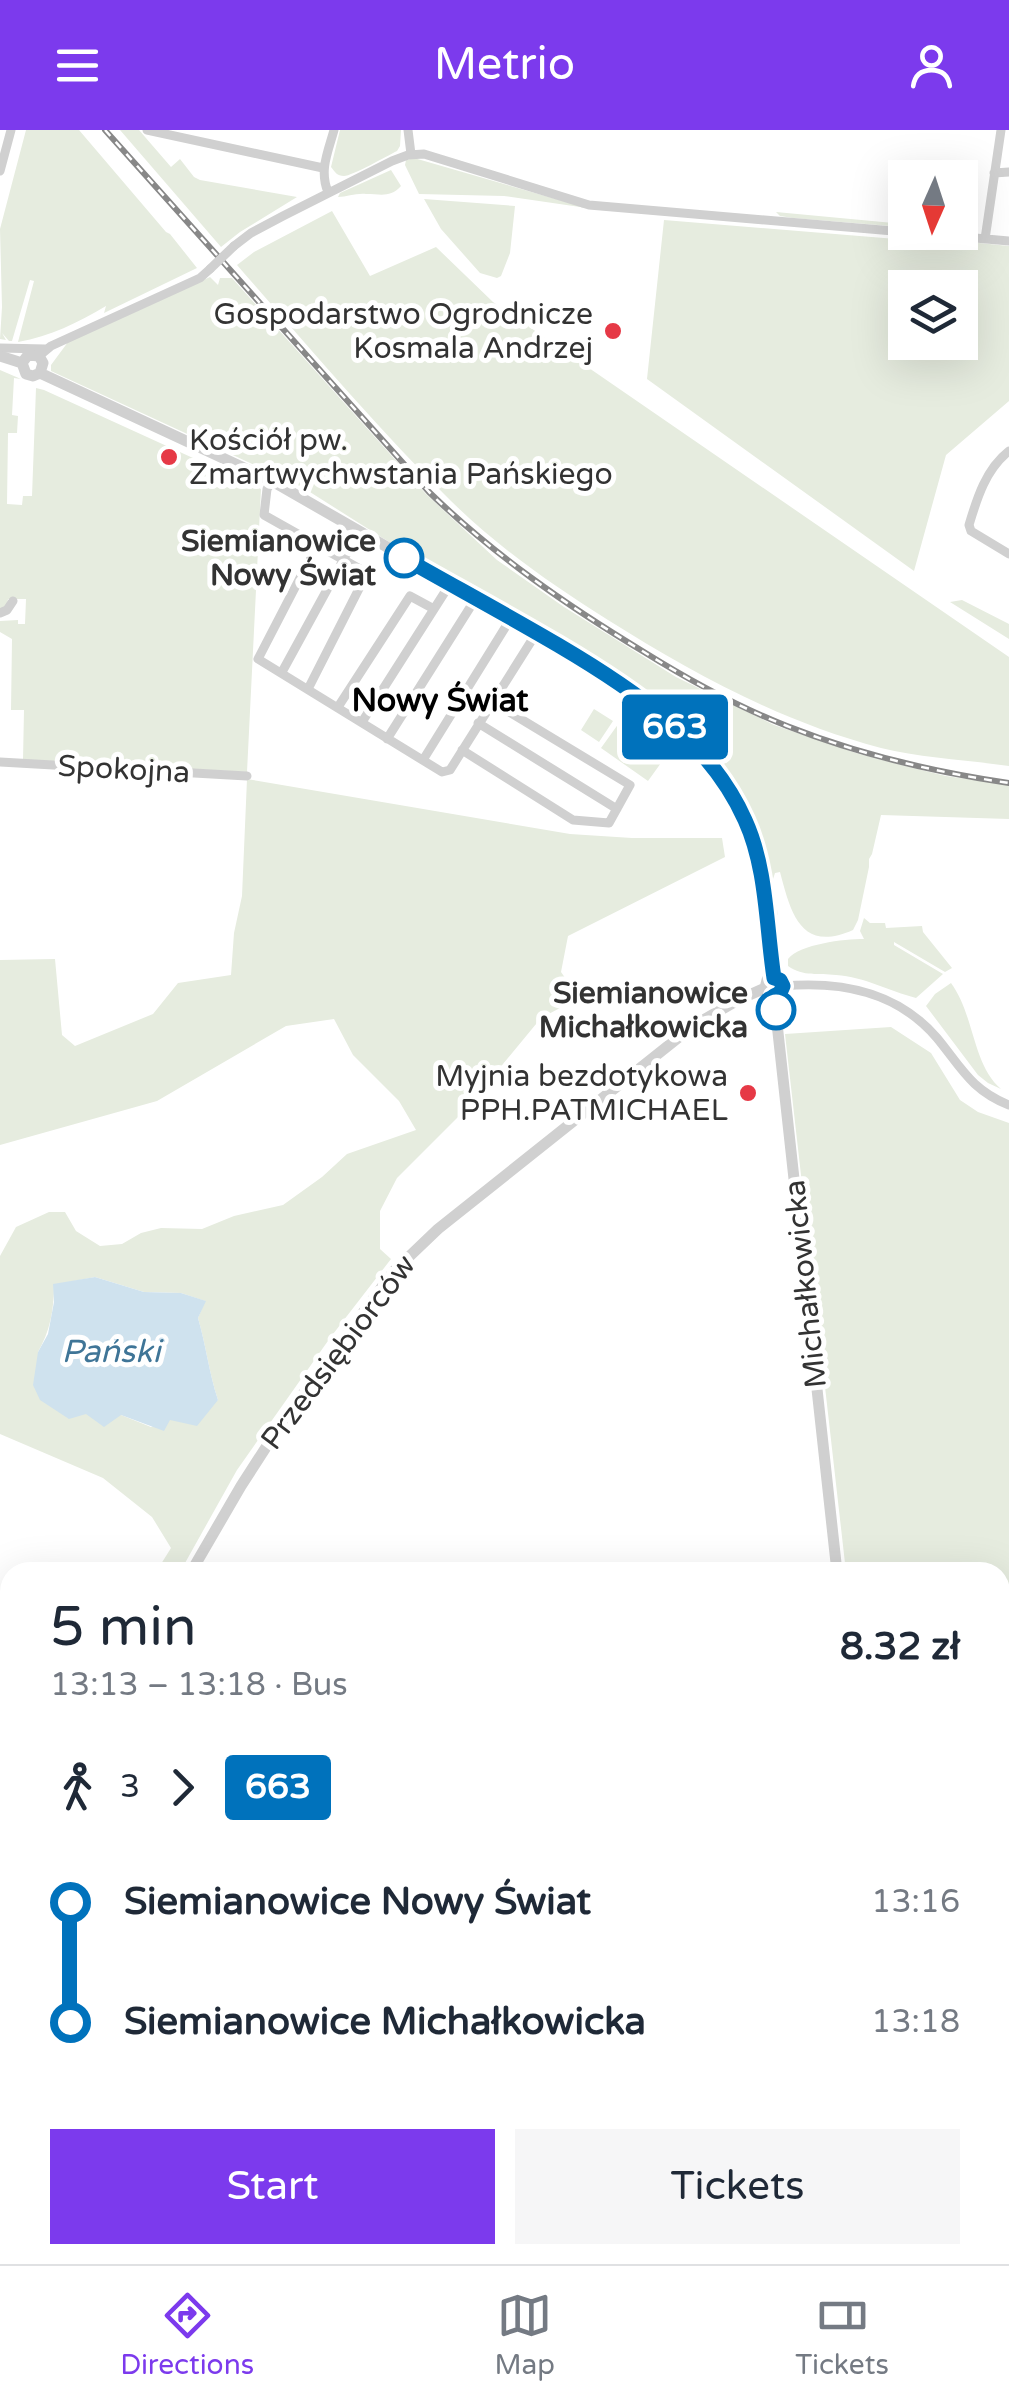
<!DOCTYPE html>
<meta charset="utf-8">
<style>
:root{--surface:#fff;--page:#f6f6f7;--text:#1f2937;--muted:#747a83;--line:#e0e1e3;--accent:#7c3aed}
body{margin:0;font-family:"Varela Round",sans-serif;background:var(--page);color:var(--text);height:100vh;display:flex;flex-direction:column;font-size:38px;white-space:nowrap}
*{box-sizing:border-box;margin:0}
p{font-size:32px;color:var(--muted)}
.icon{flex:none;width:55px;height:55px;fill:none;stroke:currentColor;stroke-width:2;stroke-linecap:round;stroke-linejoin:round}
.map{position:relative;flex:1;overflow:hidden}
.sheet{position:absolute;left:0px;top:1432px;width:1010px;height:702px;display:flex;flex-direction:column;background:var(--surface);border-radius:30px 30px 0 0;box-shadow:0 10px 40px #0002}
.sheet>*{flex:none}
.badge{padding:0 20px;border-radius:8px;font-size:35px;line-height:65px}
.needle{width:65px;rotate:183deg}
.tools{position:absolute;left:888px;top:30px;display:grid;gap:20px}
.tools a{display:grid;place-items:center;width:90px;height:90px;border-radius:0px;background:var(--surface);box-shadow:0 10px 40px #0002;font-size:50px}
.map>.badge{position:absolute;translate:-50% -50%;box-shadow:0 0 0 5px #fff}
.legs{display:flex;align-items:center;gap:15px;height:110px;padding:0 50px;font-size:32px}
.legs p{margin-inline-start:auto}
.summary{display:flex;align-items:center;justify-content:space-between;height:170px;padding:0 50px}
h1{font-size:55px;font-weight:600;line-height:75px}
.cta{display:flex;gap:20px;margin-top:auto;padding:20px 50px}
.cta a{flex:1;height:115px;border-radius:0px;background:var(--accent);color:#fff;font-size:40px;font-weight:600;line-height:115px;text-align:center}
.cta a+a{background:var(--page);color:var(--text)}
ul{padding:0 50px;list-style:none}
li{display:flex;align-items:center;gap:35px;height:120px;font-size:38px}
li i{display:grid;place-items:center;width:15px;height:100%;margin:0 12px;background:currentColor}
li i::after{content:'';width:25px;height:25px;margin:-12px;border:8px solid;border-radius:50%;background:var(--surface)}
li p{margin-inline-start:auto}
li:first-child i{background:linear-gradient(#0000 50%,currentColor 0)}
li:last-child i{background:linear-gradient(currentColor 50%,#0000 0)}
header{display:flex;justify-content:space-between;align-items:center;height:130px;padding:0 50px;background:var(--accent);color:#fff;font-size:45px;font-weight:600}
.dock{display:flex;justify-content:space-around;align-items:center;height:140px;border-top:2px solid var(--line);background:var(--surface);font-size:28px;color:var(--muted)}
.dock a{display:grid;justify-items:center;gap:5px}
.dock .current{color:var(--accent)}
.map>svg:first-child{display:block}
.green{fill:#e6ecdf;fill-rule:evenodd}
.water{fill:#cfe2ee}
.lines{fill:none;stroke-linecap:round;stroke-linejoin:round}
.minor{stroke:#d0d0d0;stroke-width:9}
.tertiary{stroke:#d0d0d0;stroke-width:11}
.rail-casing{stroke:#888;stroke-width:6}
.rail{stroke:#fff;stroke-width:2.5;stroke-dasharray:8;stroke-linecap:butt}
.minor-bridge{stroke:#d0d0d0;stroke-width:9}
.line-1-casing{stroke:#fff;stroke-width:22}
.line-1{stroke:#0072bc;stroke-width:15}
.poi-dot{fill:#e63946;stroke:#fff;stroke-width:4}
.stop-1-dot{fill:#fff;stroke:#0072bc;stroke-width:5}
.labels{text-anchor:middle;stroke-width:10;stroke-linejoin:round;paint-order:stroke}
.poi-label{font-size:30px;fill:#333;stroke:#fff;text-anchor:end}
.stop-label{font-size:30px;font-weight:bold;fill:#333;stroke:#fff;text-anchor:end}
.street-label{font-size:30px;fill:#333;stroke:#fff}
.neighbourhood-label{font-size:32px;font-weight:bold;fill:#000;stroke:#fff}
.water-label{font-size:32px;font-style:italic;fill:#3f7597;stroke:#fff}
</style>
<header><svg class="icon" aria-label="menu" viewBox="0 0 24 24"><path d="M4 6h16M4 12h16M4 18h16"/></svg>Metrio<svg class="icon" aria-label="person" viewBox="0 0 24 24"><circle cx="12" cy="8" r="4"/><path d="M4 21q1-7 8-7t8 7"/></svg></header>
<div class="map">
<svg width="1009" height="2134" viewBox="0 0 1009 2134">
<rect width="100%" height="100%" fill="#fff"/>
<!-- green -->
<path class="green" d="M26,0H79L166,102L170,104L197,138L104,183L106,176C77,193 51,206 18,212L34,151L30,150L12,211H9L2,203L6,210L0,209L2,177L0,99Z
M120,0H139L171,37L180,29L194,47L200,50L297,67L240,102L221,117Z
M340,0H401L400,16L397,21C387,26 352,46 344,46C337,46 335,42 331,37Z
M414,28L587,78L504,66L419,64L405,35L406,30Z
M391,40L401,56C390,68 381,64 366,64C356,63 347,67 338,67L340,63Z
M424,69L515,76L510,123L501,146L497,148L480,143L441,99Z
M332,81L370,146L436,117L493,172L1009,527V636C968,630 921,628 881,618C782,592 694,544 608,490C552,455 499,418 451,371C377,298 306,214 237,135L254,122Z
M776,82L904,94V95L902,97L793,88L780,86Z
M664,90L957,114L959,111L1009,116V271L946,325L914,441L647,249ZM905,158H960V212H905Z
M210,147L218,155L220,148H232L426,364L497,430L564,477L676,547L774,595L856,623L897,634L946,646L1009,655V689L881,685L872,724L869,729V737L858,790L853,800C801,823 791,784 780,742L775,743L772,752L778,785L775,787L762,720L750,688L733,657L697,610L636,558L575,516L541,500L381,407L302,357L51,241V235L68,212Z
M0,240L21,249L14,248L12,285L18,286L17,303H8L7,374L22,375L23,366H32L36,258L44,260L261,359L247,642L23,630L24,580H11L12,509L0,502V491L18,490V494H25L26,469H8L7,476L0,482Z
M962,470L1009,494V509L950,472Z
M594,579L613,591L599,612L581,600Z
M619,593L666,626L648,651L601,618Z
M247,649L570,704L632,708H722L725,727L568,806L561,842L579,868L541,888L466,979L397,1048L380,1081V1119L391,1129L330,1208L237,1340L180,1442H156L171,1418L152,1387L103,1348L0,1304V1126L16,1097L49,1082H65L76,1101L100,1116L122,1114L141,1103L161,1098L202,1099L234,1086L283,1075L322,1047L347,1024L416,1000L399,971L353,925L334,889L286,896L157,971L0,1015V830L55,829L62,905L75,916L153,884L178,853L231,845L234,803L242,766ZM95,1147L144,1162L181,1163L205,1171L198,1188C206,1215 209,1243 218,1270L151,1297L121,1285L86,1284L38,1222C50,1201 54,1180 54,1155Z
M864,788L870,793H885L886,798L922,796L923,802L952,838L945,842L894,812V815L943,844L916,868C889,861 865,847 836,845C818,843 804,847 788,836V829C800,814 844,809 864,809L860,801Z
M951,853C975,886 972,934 1001,959L988,953L978,945L926,876L935,864Z
M891,897L931,923L960,970L978,982L1009,993V1629L1000,1630V1442H846L785,904Z
M10,1721V1764L0,1787V1747Z
M0,1843H10V2125H35V2134H0Z
M1005,2023L1009,2025V2094L1000,2095V2024Z
M1009,2097V2134H979V2125H1000V2098Z
M755,2125H850L851,2133L753,2131L752,2134H747V2128Z"/>
<!-- water -->
<path class="water" d="M95,1147L144,1162L181,1163L206,1171L198,1188C206,1215 209,1243 218,1270L197,1296L170,1290L164,1301L121,1285L104,1297L86,1284L69,1289L40,1270L33,1255L38,1222L48,1204L54,1172L53,1154Z"/>
<g class="lines">
<!-- minor -->
<path class="minor" d="M147,0L323,38
M408,0L411,24
M0,41L11,0
M994,43L1009,42
M328,62C319,40 328,22 334,0
M908,102L1009,111
M985,109L1001,0
M234,116L251,103L283,86L392,31L408,25L424,24L589,75L905,102
M0,218L45,219
M39,226L51,216L200,148L210,139
M1009,321C986,339 977,368 969,395L971,401L1009,424
M272,351L267,359L264,385L367,443L308,559
M317,415L258,529L442,642L450,640L537,502
M0,483L7,480L13,471
M282,542L358,403
M338,577L410,466L434,479
M362,592L450,454
M478,593L617,679
M387,609L476,468
M462,620L573,690L609,693L630,655L491,571
M423,630L511,488
M0,632L247,646
M783,856C841,851 897,861 937,908C961,937 971,960 1009,975
M735,2125V2134
M966,2134V2125"/>
<!-- tertiary -->
<path class="tertiary" d="M0,226L22,233
M22,233L28,225L39,226L43,233L40,243
M22,233L26,244L33,246L40,243
M40,243L272,351L596,537L658,582L695,617L718,643L745,690L755,718L760,744L773,848
M774,866L837,1442
M191,1442L241,1356L281,1294L393,1142L438,1099L693,896L738,870L765,858L767,850L773,848
M0,1817L10,1790
M1000,2014L1009,2011"/>
<!-- rail casing -->
<g class="rail-casing">
<path id="rail" d="M105,0L429,362C494,425 566,475 644,522C689,550 736,576 787,596C858,624 933,642 1009,653"/>
</g>
<!-- rail -->
<use href="#rail" class="rail"/>
<!-- minor-bridge -->
<path class="minor-bridge" d="M210,139L234,116"/>
</g>
<g class="lines">
<!-- line-1 casing -->
<g class="line-1-casing">
<path id="line-1" d="M404,428C455,457 507,485 558,515C631,558 709,609 745,690C767,738 766,796 774,848L780,850L783,856L780,863L774,866L776,880"/>
</g>
<!-- line-1 -->
<use href="#line-1" class="line-1"/>
</g>
<!-- markers -->
<g class="poi-dot">
<circle cx="613" cy="201" r="10"/>
<circle cx="169" cy="327" r="10"/>
<circle cx="748" cy="963" r="10"/>
</g>
<g class="stop-1-dot">
<circle cx="404" cy="428" r="18"/>
<circle cx="776" cy="880" r="18"/>
</g>
<g class="labels">
<!-- poi labels -->
<g class="poi-label">
<text x="593" y="194">Gospodarstwo Ogrodnicze<tspan x="593" dy="34">Kosmala Andrzej</tspan></text>
<text x="189" y="320" text-anchor="start">Kościół pw.<tspan x="189" dy="34">Zmartwychwstania Pańskiego</tspan></text>
<text x="728" y="956">Myjnia bezdotykowa<tspan x="728" dy="34">PPH.PATMICHAEL</tspan></text>
</g>
<!-- stop labels -->
<g class="stop-label">
<text x="376" y="421">Siemianowice<tspan x="376" dy="34">Nowy Świat</tspan></text>
<text x="748" y="873">Siemianowice<tspan x="748" dy="34">Michałkowicka</tspan></text>
</g>
<!-- street labels -->
<g class="street-label">
<text transform="translate(124 639) rotate(3)" y="10">Spokojna</text>
<text transform="translate(805 1154) rotate(-96)" y="10">Michałkowicka</text>
<text transform="translate(338 1222) rotate(-53)" y="10">Przedsiębiorców</text>
</g>
<!-- neighbourhood labels -->
<g class="neighbourhood-label">
<text x="440" y="581">Nowy Świat</text>
</g>
<!-- water labels -->
<g class="water-label">
<text x="111" y="1232">Pański</text>
</g>
</g>
</svg>
<div class="tools">
<a><svg class="needle" viewBox="-14 -14 28 28"><path d="M0-13l5 13h-10z" fill="#e53935"/><path d="M0 13l5-13h-10z" fill="#747a83"/></svg></a>
<a><svg class="icon" aria-label="layers" viewBox="0 0 24 24"><path d="M12 4l9 5-9 5-9-5zM3 14l9 5 9-5"/></svg></a>
</div>
<b class="badge" style="left:675px;top:597px;background:#0072bc;color:#fff">663</b>
<section class="sheet">
<div class="summary"><div><h1>5 min</h1><p>13:13 – 13:18 · Bus</p></div><b>8.32 zł</b></div>
<div class="legs"><svg class="icon" aria-label="walk" viewBox="0 0 24 24"><circle cx="13" cy="4" r="2"/><path d="M13 8l-2 6 4 7M11 14l-3 7M7 12l3-4h3l4 4"/></svg>3<svg class="icon" aria-label="forward" viewBox="0 0 24 24"><path d="M9 5l7 7-7 7"/></svg><b class="badge" style="background:#0072bc;color:#fff">663</b></div>
<ul>
<li><i style="color:#0072bc"></i><b>Siemianowice Nowy Świat</b><p>13:16</p></li>
<li><i style="color:#0072bc"></i><b>Siemianowice Michałkowicka</b><p>13:18</p></li>
</ul>
<div class="cta"><a>Start</a><a>Tickets</a></div>
</section>
</div>
<nav class="dock">
<a class="current"><svg class="icon" aria-label="directions" viewBox="0 0 24 24"><path d="M12 3l9 9-9 9-9-9zM9 14v-3h6M13 9l2 2-2 2"/></svg>Directions</a>
<a><svg class="icon" aria-label="map" viewBox="0 0 24 24"><path d="M3 6l6-2 6 2 6-2v14l-6 2-6-2-6 2zM9 4v14M15 6v14"/></svg>Map</a>
<a><svg class="icon" aria-label="tickets" viewBox="0 0 24 24"><path d="M3 7h18v10H3zM15 7v10"/></svg>Tickets</a>
</nav>
